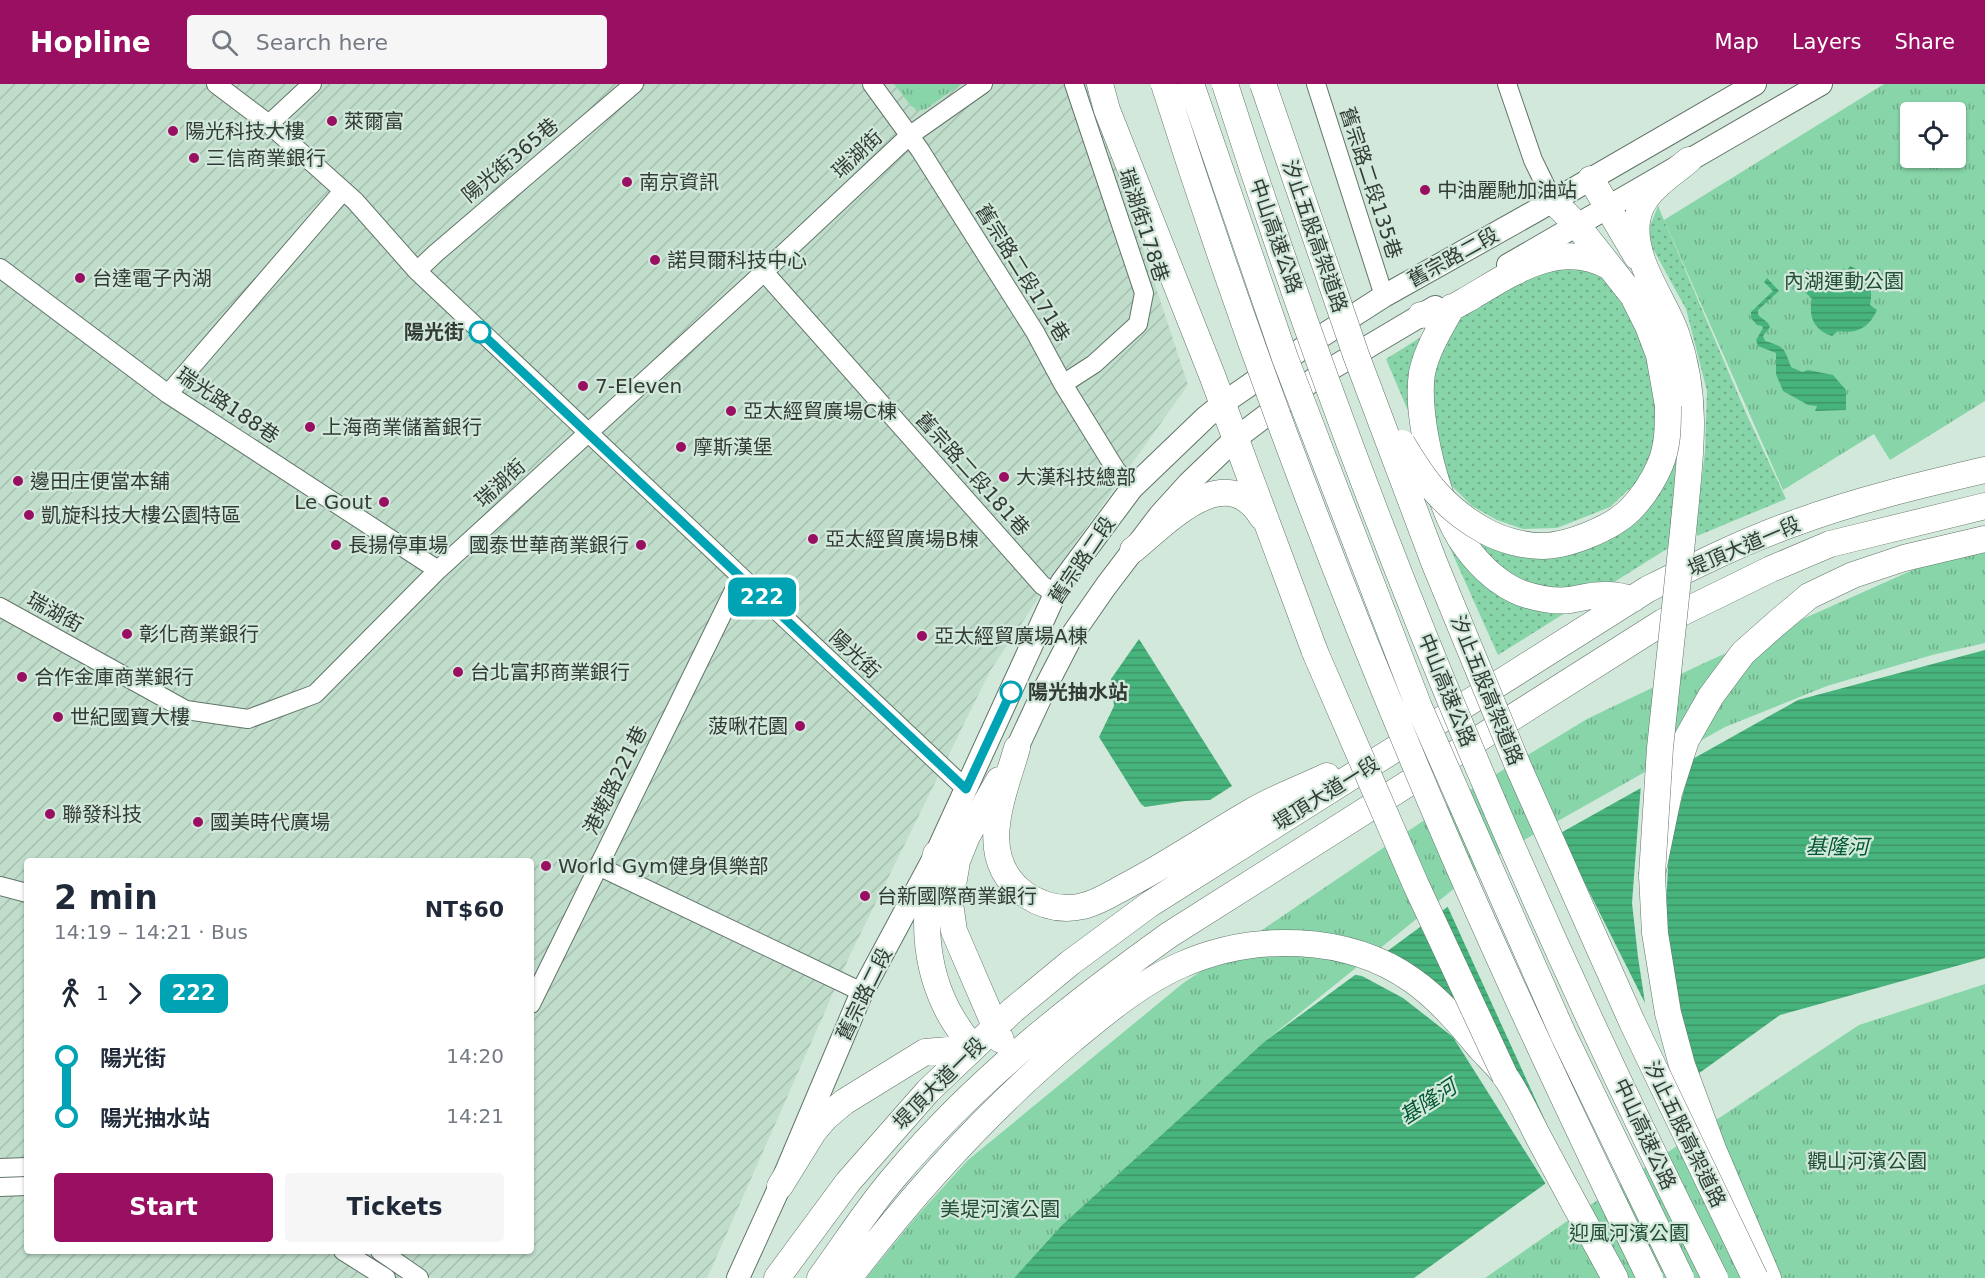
<!DOCTYPE html>
<meta charset="utf-8">
<style>
:root{--surface:#fff;--page:#f6f6f7;--text:#1f2937;--muted:#747a83;--accent:#990f62}
body{margin:0;font-family:"DejaVu Sans","Noto Sans TC",sans-serif;background:var(--page);color:var(--text);height:100vh;display:flex;flex-direction:column;font-size:22px;white-space:nowrap}
*{box-sizing:border-box;margin:0}
p{font-size:20px;color:var(--muted)}
.icon{flex:none;width:33px;height:33px;fill:none;stroke:currentColor;stroke-width:2;stroke-linecap:round;stroke-linejoin:round}
.map{position:relative;flex:1;overflow:hidden}
.side{position:absolute;left:24px;top:774px;width:510px;height:396px;display:flex;flex-direction:column;background:var(--surface);border-radius:6px;box-shadow:0 2px 4px #0004}
.side>*{flex:none}
.badge{padding:0 12px;border-radius:9px;font-size:21px;line-height:39px}
.tools{position:absolute;left:1900px;top:18px;display:grid;gap:12px}
.tools a{display:grid;place-items:center;width:66px;height:66px;border-radius:6px;background:var(--surface);box-shadow:0 2px 4px #0004;font-size:30px}
.map>.badge{position:absolute;translate:-50% -50%;box-shadow:0 0 0 3px #fff}
.legs{display:flex;align-items:center;gap:9px;height:66px;padding:0 30px;font-size:20px}
.legs p{margin-inline-start:auto}
.overview{display:flex;align-items:center;justify-content:space-between;height:102px;padding:0 30px}
h1{font-size:33px;font-weight:600;line-height:45px}
.button{display:flex;gap:12px;margin-top:auto;padding:12px 30px}
.button a{flex:1;height:69px;border-radius:6px;background:var(--accent);color:#fff;font-size:24px;font-weight:600;line-height:69px;text-align:center}
.button a+a{background:var(--page);color:var(--text)}
ul{padding:0 30px;list-style:none}
li{display:flex;align-items:center;gap:21px;height:60px;font-size:22px}
li i{display:grid;place-items:center;width:9px;height:100%;margin:0 8px;background:currentColor}
li i::after{content:'';width:15px;height:15px;margin:-8px;border:4px solid;border-radius:50%;background:var(--surface)}
li p{margin-inline-start:auto}
li:first-child i{background:linear-gradient(#0000 50%,currentColor 0)}
li:last-child i{background:linear-gradient(currentColor 50%,#0000 0)}
header{display:flex;align-items:center;gap:36px;box-sizing:border-box;height:84px;padding:0 30px;background:var(--accent);color:#fff}
header strong{font-size:28px}
nav{display:flex;gap:33px;margin-inline-start:auto;font-size:21px}
.search{width:420px;height:54px;background:var(--page);display:flex;align-items:center;gap:15px;box-sizing:border-box;padding:0 21px;border-radius:6px;color:var(--muted);font-size:22px}
.map>svg:first-child{display:block}
.industrial{fill:url(#industrial-furrows);fill-rule:evenodd}
.grass{fill:url(#grass-dots)}
.park{fill:url(#park-tufts);fill-rule:evenodd}
.water{fill:url(#water-rules)}
.pier{fill:#d2e8da}
.lines{fill:none;stroke-linecap:round;stroke-linejoin:round}
.minor-casing{stroke:#617569;stroke-width:20}
.major-casing{stroke:#617569;stroke-width:24}
.highway-casing{stroke:#617569;stroke-width:27}
.minor{stroke:#fff;stroke-width:18}
.major{stroke:#fff;stroke-width:22}
.highway{stroke:#fff;stroke-width:26}
.highway-bridge-casing{stroke:#617569;stroke-width:27;stroke-linecap:butt}
.highway-bridge{stroke:#fff;stroke-width:26}
.line-1-casing{stroke:#fff;stroke-width:14}
.line-1{stroke:#00a3b4;stroke-width:9}
.poi-dot{fill:#990f62;stroke:#d2e8da;stroke-width:2}
.stop-1-dot{fill:#fff;stroke:#00a3b4;stroke-width:3}
.labels{text-anchor:middle;stroke-width:4.5;stroke-linejoin:round;paint-order:stroke}
.poi-label{font-size:20px;fill:#323b36;stroke:#d2e8da;text-anchor:start}
.street-label{font-size:20px;fill:#323b36;stroke:#d2e8da}
.park-label{font-size:20px;fill:#224d36;stroke:#d2e8da}
.stop-label{font-size:20px;font-weight:bold;fill:#323b36;stroke:#d2e8da;text-anchor:end}
.water-label{font-size:21px;font-style:italic;fill:#005835;stroke:#d2e8da}
</style>
<header>
<strong>Hopline</strong>
<div class="search"><svg class="icon" aria-label="search" viewBox="0 0 24 24"><circle cx="10" cy="10" r="6"/><path d="M15 15l6 6"/></svg>Search here</div>
<nav><a>Map</a><a>Layers</a><a>Share</a></nav>
</header>
<div class="map">
<svg width="1985" height="1194" viewBox="0 0 1985 1194">
<defs>
<pattern id="industrial-furrows" width="10" height="10" patternUnits="userSpaceOnUse" patternTransform="scale(1.5)"><rect width="10" height="10" fill="#c0ddcb"/><path d="M-1 1l2-2M0 10L10 0M9 11l2-2" fill="none" stroke="#a5bfaf"/></pattern>
<pattern id="grass-dots" width="8" height="8" patternUnits="userSpaceOnUse" patternTransform="scale(1.5)"><rect width="8" height="8" fill="#88d5a9"/><path d="M2 2h.1M6 6h.1" fill="none" stroke="#70ae8a" stroke-width="1.8" stroke-linecap="round"/></pattern>
<pattern id="park-tufts" width="24" height="20" patternUnits="userSpaceOnUse" patternTransform="scale(1.5)"><rect width="24" height="20" fill="#88d5a9"/><path d="M3 7l-1-3M5 7V3M7 7l1-3M15 17l-1-3M17 17v-4M19 17l1-3" fill="none" stroke="#70ae8a"/></pattern>
<pattern id="water-rules" width="6" height="5" patternUnits="userSpaceOnUse" patternTransform="scale(1.5)"><rect width="6" height="5" fill="#48b47d"/><path d="M0 2.5h6" fill="none" stroke="#3d9467"/></pattern>
</defs>
<rect width="100%" height="100%" fill="#d2e8da"/>
<!-- industrial -->
<path class="industrial" d="M0,0H1089L1188,301L1066,472L990,587L850,871L707,1194H0ZM27,777H531V1167H27Z"/>
<!-- grass -->
<path class="grass" d="M1658,122L1746,329L1786,415L1697,452V433L1705,367L1707,307L1686,225L1646,152Z
M1589,169L1653,265L1662,347L1639,396L1610,423L1557,444L1523,445L1497,436L1472,422L1452,402L1426,369L1386,275L1528,186Z
M1687,354L1673,461L1498,571L1424,406L1539,462L1607,445L1671,366Z"/>
<!-- park -->
<path class="park" d="M894,0H961L926,25L915,27L916,25L911,22Z
M1884,0H1985V317L1890,376L1874,350L1783,406L1664,136ZM1911,28H1956V74H1911Z
M1985,463V559L1932,571L1827,602L1725,643L1492,774L1264,958L1062,1141L1014,1194H866L916,1133L968,1076L1182,900L1460,712L1587,635L1704,579L1942,473Z
M1985,900V1194H1485L1644,1084L1859,941Z"/>
<!-- water -->
<path class="water" d="M1850,182C1868,190 1874,202 1870,221L1877,226C1869,244 1857,250 1838,247L1832,252C1814,246 1808,233 1812,215L1805,208C1814,191 1827,185 1845,190Z
M1767,194L1779,207L1758,226V231L1768,239L1770,243L1763,252L1765,257C1785,263 1784,264 1791,283L1802,288L1808,286L1833,291L1846,306V326L1815,327L1817,322L1808,321L1783,307L1776,290V269L1758,262L1756,256L1763,244L1762,242L1757,241L1751,234V228L1773,207L1764,198Z
M1139,555L1232,702L1210,716L1185,717L1145,723L1141,720L1099,653L1114,622L1111,595Z
M1985,566V874L1780,931L1414,1194H1014L1062,1141L1264,958L1507,779L1798,616Z"/>
<!-- pier -->
<path class="pier" d="M1695,670L1692,675L1669,764L1664,860L1696,996L1547,1102L1453,953L1403,914L1362,892L1351,890L1370,876L1467,935L1419,840L1432,830L1564,1078L1446,819L1505,776L1558,746L1645,919L1638,873L1632,819L1641,700Z"/>
<g class="lines">
<!-- minor casing -->
<g class="minor-casing">
<path id="minor" d="M216,0L269,40L355,117L417,187L966,705
M872,0L920,66L1035,248L1063,300L1116,386L1132,404
M1316,0L1384,212
M1507,0L1533,76L1553,117
M269,40L312,0
M0,184L168,310L438,486
M417,187L436,169L634,0
M764,188L1042,501L1055,510
M1063,300L1094,280L1138,240L1144,209L1074,0
M168,310L343,107
M0,523L186,626L248,635L315,610L438,486L751,200L909,52L983,0
M598,782L862,908
M0,802L27,809
M531,920L740,494
M0,1084L27,1083
M0,1103L27,1102
M343,1167L386,1194
M380,1167L419,1194"/>
</g>
<!-- major casing -->
<g class="major-casing">
<path id="major" d="M1508,181L1821,0
M1017,664L1045,604L1074,548L1106,502L1160,431L1189,399L1235,355L1317,293L1435,223
M738,1194L780,1102L862,908L936,770L1055,510L1062,498L1132,404L1206,333L1222,320L1303,264L1384,212L1532,129L1755,0"/>
</g>
<!-- highway casing -->
<g class="highway-casing">
<path id="highway" d="M1100,0L1107,26L1212,291L1315,568
M1591,95L1637,173
M1553,117L1577,141L1633,212L1648,242L1659,271L1668,322
M1452,223C1440,245 1427,265 1422,289C1415,334 1439,427 1466,463C1480,482 1499,500 1521,509C1536,514 1555,518 1570,516C1581,514 1591,511 1602,511C1612,510 1623,513 1633,515
M1421,231C1427,230 1434,230 1440,229C1452,225 1462,218 1473,212C1515,187 1561,155 1610,183
M1684,438C1690,373 1699,317 1677,252C1665,216 1632,178 1637,137C1640,109 1669,93 1689,76
M1133,466C1167,438 1226,374 1262,433
M1017,664C1003,713 974,775 1026,811C1043,822 1063,827 1083,822C1097,819 1111,810 1124,803C1167,781 1207,753 1249,729C1273,714 1302,704 1327,692
M999,696L967,752L957,777L950,819L954,847L1001,956
M780,1102L814,1047L825,1034L844,1018L925,968L972,964C964,952 954,939 947,925C922,876 923,822 936,770
M777,1194L848,1098L928,1007L1013,926L1070,879L1150,820L1648,505C1696,481 1744,457 1795,439C1857,416 1921,401 1985,386
M820,1194C845,1160 868,1123 896,1091C975,997 1070,922 1169,851L1663,538L1771,485L1830,460L1985,422
M849,1194C916,1106 987,1027 1072,956C1106,928 1140,899 1181,881C1253,849 1347,850 1412,896C1438,914 1460,940 1480,964C1488,973 1498,982 1505,992C1519,1012 1529,1036 1541,1058C1565,1103 1590,1149 1615,1194
M1768,1194L1713,1065L1682,981L1668,929L1655,849L1652,791L1669,709L1686,656L1711,612L1743,569L1778,538L1809,512L1853,491L1904,474L1985,455"/>
</g>
<!-- minor -->
<use href="#minor" class="minor"/>
<!-- major -->
<use href="#major" class="major"/>
<!-- highway -->
<use href="#highway" class="highway"/>
<!-- highway-bridge casing -->
<g class="highway-bridge-casing">
<path id="highway-bridge" d="M1164,0C1243,249 1335,494 1438,735C1504,890 1576,1042 1650,1194
M1191,0L1285,274L1419,623L1563,950L1681,1194
M1225,0C1356,410 1521,810 1715,1194
M1263,0L1356,271L1434,478L1518,682L1632,938L1755,1194
M1402,359C1425,398 1445,425 1485,447C1501,456 1524,462 1542,462C1568,462 1612,444 1630,426C1642,414 1653,397 1660,381C1668,362 1668,343 1668,322
M1315,568L1416,801L1505,992
M1652,791L1660,664L1684,438"/>
</g>
<!-- highway-bridge -->
<use href="#highway-bridge" class="highway-bridge"/>
</g>
<g class="lines">
<!-- line-1 casing -->
<g class="line-1-casing">
<path id="line-1" d="M480,248L966,705L1011,608"/>
</g>
<!-- line-1 -->
<use href="#line-1" class="line-1"/>
</g>
<!-- markers -->
<g class="poi-dot">
<circle cx="332" cy="37" r="6"/>
<circle cx="173" cy="47" r="6"/>
<circle cx="194" cy="74" r="6"/>
<circle cx="627" cy="98" r="6"/>
<circle cx="1425" cy="106" r="6"/>
<circle cx="655" cy="176" r="6"/>
<circle cx="80" cy="194" r="6"/>
<circle cx="583" cy="302" r="6"/>
<circle cx="731" cy="327" r="6"/>
<circle cx="310" cy="343" r="6"/>
<circle cx="681" cy="363" r="6"/>
<circle cx="1004" cy="393" r="6"/>
<circle cx="18" cy="397" r="6"/>
<circle cx="384" cy="418" r="6"/>
<circle cx="29" cy="431" r="6"/>
<circle cx="813" cy="455" r="6"/>
<circle cx="336" cy="461" r="6"/>
<circle cx="641" cy="461" r="6"/>
<circle cx="127" cy="550" r="6"/>
<circle cx="922" cy="552" r="6"/>
<circle cx="458" cy="588" r="6"/>
<circle cx="22" cy="593" r="6"/>
<circle cx="58" cy="633" r="6"/>
<circle cx="800" cy="642" r="6"/>
<circle cx="50" cy="730" r="6"/>
<circle cx="198" cy="738" r="6"/>
<circle cx="546" cy="782" r="6"/>
<circle cx="865" cy="812" r="6"/>
</g>
<g class="stop-1-dot">
<circle cx="480" cy="248" r="10"/>
<circle cx="1011" cy="608" r="10"/>
</g>
<g class="labels">
<!-- poi labels -->
<g class="poi-label">
<text x="344" y="44">萊爾富</text>
<text x="185" y="54">陽光科技大樓</text>
<text x="206" y="81">三信商業銀行</text>
<text x="639" y="105">南京資訊</text>
<text x="1437" y="113">中油麗馳加油站</text>
<text x="667" y="183">諾貝爾科技中心</text>
<text x="92" y="201">台達電子內湖</text>
<text x="595" y="309">7-Eleven</text>
<text x="743" y="334">亞太經貿廣場C棟</text>
<text x="322" y="350">上海商業儲蓄銀行</text>
<text x="693" y="370">摩斯漢堡</text>
<text x="1016" y="400">大漢科技總部</text>
<text x="30" y="404">邊田庄便當本舖</text>
<text x="372" y="425" text-anchor="end">Le Gout</text>
<text x="41" y="438">凱旋科技大樓公園特區</text>
<text x="825" y="462">亞太經貿廣場B棟</text>
<text x="348" y="468">長揚停車場</text>
<text x="629" y="468" text-anchor="end">國泰世華商業銀行</text>
<text x="139" y="557">彰化商業銀行</text>
<text x="934" y="559">亞太經貿廣場A棟</text>
<text x="470" y="595">台北富邦商業銀行</text>
<text x="34" y="600">合作金庫商業銀行</text>
<text x="70" y="640">世紀國寶大樓</text>
<text x="788" y="649" text-anchor="end">菠啾花園</text>
<text x="62" y="737">聯發科技</text>
<text x="210" y="745">國美時代廣場</text>
<text x="558" y="789">World Gym健身俱樂部</text>
<text x="877" y="819">台新國際商業銀行</text>
</g>
<!-- street labels -->
<g class="street-label">
<text transform="translate(857 70) rotate(-43)" y="7">瑞湖街</text>
<text transform="translate(510 76) rotate(-40)" y="7">陽光街365巷</text>
<text transform="translate(1371 99) rotate(72)" y="7">舊宗路二段135巷</text>
<text transform="translate(1144 141) rotate(72)" y="7">瑞湖街178巷</text>
<text transform="translate(1276 152) rotate(71)" y="7">中山高速公路</text>
<text transform="translate(1315 152) rotate(71)" y="7">汐止五股高架道路</text>
<text transform="translate(1453 173) rotate(-29)" y="7">舊宗路二段</text>
<text transform="translate(1023 189) rotate(58)" y="7">舊宗路二段171巷</text>
<text transform="translate(228 321) rotate(34)" y="7">瑞光路188巷</text>
<text transform="translate(973 390) rotate(48)" y="7">舊宗路二段181巷</text>
<text transform="translate(500 399) rotate(-42)" y="7">瑞湖街</text>
<text transform="translate(1744 462) rotate(-23)" y="7">堤頂大道一段</text>
<text transform="translate(1082 476) rotate(-56)" y="7">舊宗路二段</text>
<text transform="translate(55 528) rotate(29)" y="7">瑞湖街</text>
<text transform="translate(855 570) rotate(43)" y="7">陽光街</text>
<text transform="translate(1447 606) rotate(68)" y="7">中山高速公路</text>
<text transform="translate(1487 606) rotate(68)" y="7">汐止五股高架道路</text>
<text transform="translate(615 696) rotate(-64)" y="7">港墘路221巷</text>
<text transform="translate(1326 709) rotate(-32)" y="7">堤頂大道一段</text>
<text transform="translate(864 910) rotate(-64)" y="7">舊宗路二段</text>
<text transform="translate(939 999) rotate(-45)" y="7">堤頂大道一段</text>
<text transform="translate(1645 1050) rotate(65)" y="7">中山高速公路</text>
<text transform="translate(1685 1050) rotate(64)" y="7">汐止五股高架道路</text>
</g>
<!-- park labels -->
<g class="park-label">
<text x="1844" y="204">內湖運動公園</text>
<text x="1867" y="1084">觀山河濱公園</text>
<text x="1000" y="1132">美堤河濱公園</text>
<text x="1629" y="1156">迎風河濱公園</text>
</g>
<!-- stop labels -->
<g class="stop-label">
<text x="464" y="255">陽光街</text>
<text x="1028" y="615" text-anchor="start">陽光抽水站</text>
</g>
<!-- water labels -->
<g class="water-label">
<text x="1837" y="770">基隆河</text>
<text transform="translate(1428 1018) rotate(-33)" y="7">基隆河</text>
</g>
</g>
</svg>
<div class="tools">
<a><svg class="icon" aria-label="locate" viewBox="0 0 24 24"><circle cx="12" cy="12" r="6"/><path d="M12 2v4M12 18v4M2 12h4M18 12h4"/></svg></a>
</div>
<b class="badge" style="left:762px;top:513px;background:#00a3b4;color:#fff">222</b>
<section class="side">
<div class="overview"><div><h1>2 min</h1><p>14:19 – 14:21 · Bus</p></div><b>NT$60</b></div>
<div class="legs"><svg class="icon" aria-label="walk" viewBox="0 0 24 24"><circle cx="13" cy="4" r="2"/><path d="M13 8l-2 6 4 7M11 14l-3 7M7 12l3-4h3l4 4"/></svg>1<svg class="icon" aria-label="forward" viewBox="0 0 24 24"><path d="M9 5l7 7-7 7"/></svg><b class="badge" style="background:#00a3b4;color:#fff">222</b></div>
<ul>
<li><i style="color:#00a3b4"></i><b>陽光街</b><p>14:20</p></li>
<li><i style="color:#00a3b4"></i><b>陽光抽水站</b><p>14:21</p></li>
</ul>
<div class="button"><a>Start</a><a>Tickets</a></div>
</section>
</div>
